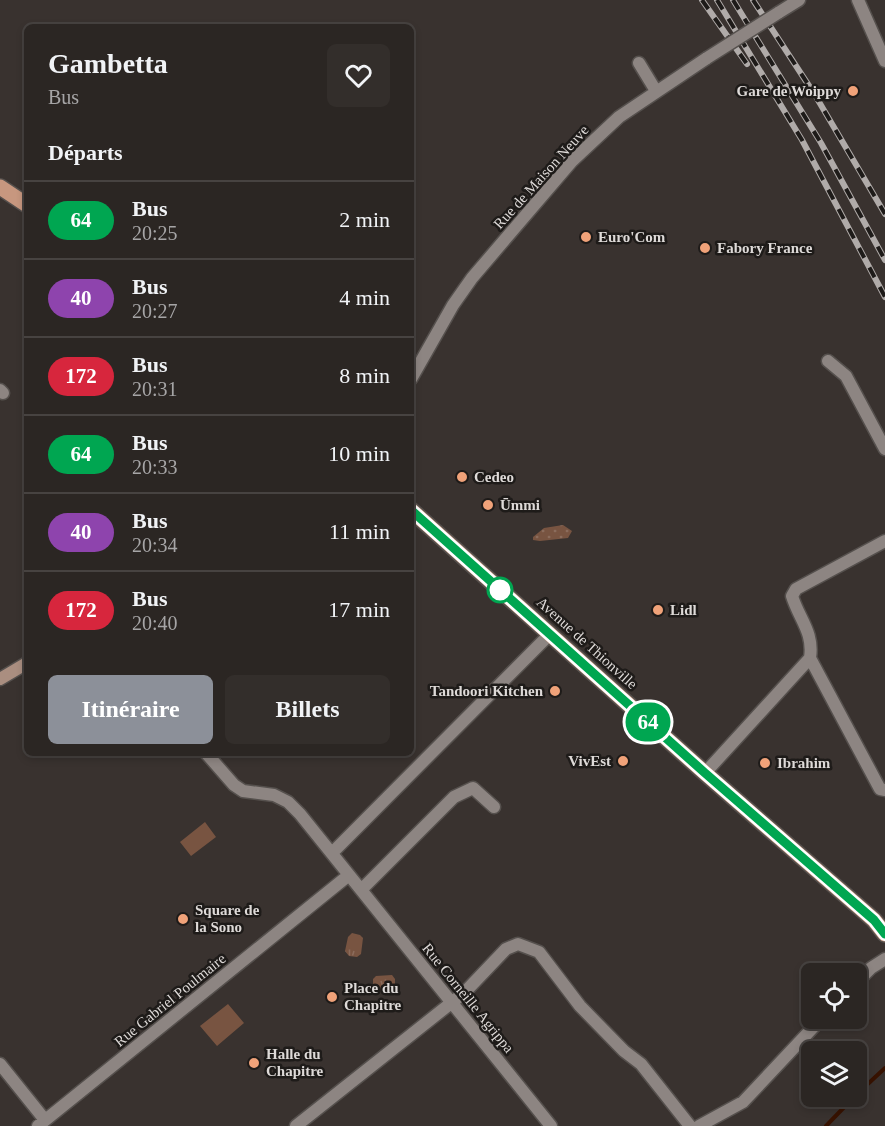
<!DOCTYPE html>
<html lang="fr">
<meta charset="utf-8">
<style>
:root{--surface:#2b2623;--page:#332e2b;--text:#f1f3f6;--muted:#a6a5a6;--line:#474341;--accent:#8c9099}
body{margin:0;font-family:Georgia,serif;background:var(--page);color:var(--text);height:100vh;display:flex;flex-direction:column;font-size:22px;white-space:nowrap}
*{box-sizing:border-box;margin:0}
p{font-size:20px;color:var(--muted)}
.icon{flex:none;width:33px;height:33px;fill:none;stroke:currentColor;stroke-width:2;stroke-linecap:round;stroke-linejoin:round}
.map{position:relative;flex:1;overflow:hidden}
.side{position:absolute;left:24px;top:24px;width:390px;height:732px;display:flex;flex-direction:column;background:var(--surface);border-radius:9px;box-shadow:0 3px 9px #0003,0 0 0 2px var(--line)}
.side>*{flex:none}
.badge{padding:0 12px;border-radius:20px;font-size:21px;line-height:39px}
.fabs{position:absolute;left:801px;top:963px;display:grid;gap:12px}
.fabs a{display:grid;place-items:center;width:66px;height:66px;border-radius:9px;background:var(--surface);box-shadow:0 3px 9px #0003,0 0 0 2px var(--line);font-size:30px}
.map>.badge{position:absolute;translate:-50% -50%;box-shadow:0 0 0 3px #fff}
h2{padding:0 24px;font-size:22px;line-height:54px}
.round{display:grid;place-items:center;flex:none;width:63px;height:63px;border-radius:9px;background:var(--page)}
.headline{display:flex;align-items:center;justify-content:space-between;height:102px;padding:0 24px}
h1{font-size:28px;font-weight:700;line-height:45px}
.button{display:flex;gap:12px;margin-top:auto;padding:12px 24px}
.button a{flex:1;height:69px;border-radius:9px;background:var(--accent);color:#fff;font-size:24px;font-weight:700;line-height:69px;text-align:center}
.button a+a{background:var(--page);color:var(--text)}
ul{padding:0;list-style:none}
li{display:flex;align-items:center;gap:18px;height:78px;padding:0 24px;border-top:2px solid var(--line)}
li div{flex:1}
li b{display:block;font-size:22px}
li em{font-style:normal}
li .badge{min-width:66px;font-weight:700;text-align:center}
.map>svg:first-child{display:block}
.grass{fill:url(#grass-dots)}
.park{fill:url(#park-tufts)}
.garden{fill:#785441}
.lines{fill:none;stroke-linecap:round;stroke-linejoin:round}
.stream{stroke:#371200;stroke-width:4}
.street-casing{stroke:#55504d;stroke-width:15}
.secondary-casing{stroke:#55504d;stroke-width:15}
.primary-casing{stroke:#55504d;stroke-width:18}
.street{stroke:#8d8582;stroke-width:12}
.secondary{stroke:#aa8e80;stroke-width:12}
.primary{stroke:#c7977f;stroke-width:15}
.rail-casing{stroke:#b0aba9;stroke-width:6}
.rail{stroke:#1e1b19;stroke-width:4;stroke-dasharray:11;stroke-linecap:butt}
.street-bridge-casing{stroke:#55504d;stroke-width:15;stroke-linecap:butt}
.street-bridge{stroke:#8d8582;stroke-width:12}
.line-casing{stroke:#fff;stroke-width:14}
.line{stroke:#00a651;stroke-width:9}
.poi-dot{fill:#f0a279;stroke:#1e1b19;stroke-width:2}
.stop-dot{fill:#fff;stroke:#00a651;stroke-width:3}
.labels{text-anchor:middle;stroke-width:5;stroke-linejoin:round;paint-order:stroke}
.poi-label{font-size:15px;font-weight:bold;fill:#dedad8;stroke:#1e1b19;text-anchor:start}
.street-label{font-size:15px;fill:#dedad8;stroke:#1e1b19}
</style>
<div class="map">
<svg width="885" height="1126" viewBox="0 0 885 1126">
<defs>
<pattern id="grass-dots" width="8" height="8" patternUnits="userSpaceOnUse" patternTransform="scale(1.5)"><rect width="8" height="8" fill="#785441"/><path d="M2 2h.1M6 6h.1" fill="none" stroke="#8b6c5c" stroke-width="1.8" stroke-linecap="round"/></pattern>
<pattern id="park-tufts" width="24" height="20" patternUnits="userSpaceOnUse" patternTransform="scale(1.5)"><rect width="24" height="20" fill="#785441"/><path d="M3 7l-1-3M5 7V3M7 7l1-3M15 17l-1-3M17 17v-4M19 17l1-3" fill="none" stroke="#8b6c5c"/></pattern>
</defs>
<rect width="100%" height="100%" fill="#39322f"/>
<!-- grass -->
<path class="grass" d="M563,525L572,531L568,538L540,541L533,540V537L544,528Z"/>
<!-- park -->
<path class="park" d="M352,933L360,935L363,938L361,954L357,957L349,956L345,951L348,937Z
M392,975L395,979V987L391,991L376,990L373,987V979L376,976Z"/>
<!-- garden -->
<path class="garden" d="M205,822L216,837L191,856L180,842Z
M228,1004L244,1023L217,1046L200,1026Z"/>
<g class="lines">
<!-- stream -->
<path class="stream" d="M856,1095L885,1068
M826,1126L855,1096"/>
<!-- street casing -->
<g class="street-casing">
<path id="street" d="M858,0L885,61
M778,13L799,0
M639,63L656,91
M828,361L846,376L885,449
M411,379L453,305L472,278L572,161L619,117L707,58
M0,390L3,393
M810,658L880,789L885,790
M206,753L234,785L243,791L274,795L288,802L300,814L551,1126
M705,773L810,658C814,632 799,619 792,596L796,589L885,541
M332,853L550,634
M361,890L454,797L473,788L494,807
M856,983L871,968L885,959
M0,1064L45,1120
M38,1126L349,875
M296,1126L465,992L506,949L518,944L539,952L580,1006L624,1051L641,1064L690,1126
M699,1126L743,1102L822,1018"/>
</g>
<!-- secondary casing -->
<g class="secondary-casing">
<path id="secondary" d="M0,679L27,663"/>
</g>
<!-- primary casing -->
<g class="primary-casing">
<path id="primary" d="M0,187L27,205
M411,510L705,773L874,920L885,934"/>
</g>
<!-- street -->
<use href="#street" class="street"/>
<!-- secondary -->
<use href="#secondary" class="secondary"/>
<!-- primary -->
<use href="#primary" class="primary"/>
<!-- rail casing -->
<g class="rail-casing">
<path id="rail" d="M702,0L747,64
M717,0L802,140L885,297
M733,0L821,143L885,260
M753,0L815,95L885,214"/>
</g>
<!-- rail -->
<use href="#rail" class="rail"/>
<!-- street-bridge casing -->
<g class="street-bridge-casing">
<path id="street-bridge" d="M707,58L778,13"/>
</g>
<!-- street-bridge -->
<use href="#street-bridge" class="street-bridge"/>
</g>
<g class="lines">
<!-- line casing -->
<g class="line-casing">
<path id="line" d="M411,510L705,773L874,920L885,934"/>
</g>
<!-- line -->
<use href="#line" class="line"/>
</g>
<!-- markers -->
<g class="poi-dot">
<circle cx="853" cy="91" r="6"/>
<circle cx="586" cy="237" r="6"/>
<circle cx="705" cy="248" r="6"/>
<circle cx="462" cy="477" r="6"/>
<circle cx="488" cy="505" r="6"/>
<circle cx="658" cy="610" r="6"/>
<circle cx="555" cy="691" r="6"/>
<circle cx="623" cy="761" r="6"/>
<circle cx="765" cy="763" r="6"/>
<circle cx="183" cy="919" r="6"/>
<circle cx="332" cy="997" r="6"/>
<circle cx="254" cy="1063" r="6"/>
</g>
<circle class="stop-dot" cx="500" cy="590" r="12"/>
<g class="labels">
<!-- poi labels -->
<g class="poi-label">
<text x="841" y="96" text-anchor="end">Gare de Woippy</text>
<text x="598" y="242">Euro'Com</text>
<text x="717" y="253">Fabory France</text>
<text x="474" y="482">Cedeo</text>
<text x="500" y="510">Ūmmi</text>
<text x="670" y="615">Lidl</text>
<text x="543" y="696" text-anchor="end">Tandoori Kitchen</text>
<text x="611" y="766" text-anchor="end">VivEst</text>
<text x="777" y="768">Ibrahim</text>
<text x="195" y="915">Square de<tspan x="195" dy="17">la Sono</tspan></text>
<text x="344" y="993">Place du<tspan x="344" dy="17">Chapitre</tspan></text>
<text x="266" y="1059">Halle du<tspan x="266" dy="17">Chapitre</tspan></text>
</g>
<!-- street labels -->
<g class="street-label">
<text transform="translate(541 177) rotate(-48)" y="5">Rue de Maison Neuve</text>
<text transform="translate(587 643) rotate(42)" y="5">Avenue de Thionville</text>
<text transform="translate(468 998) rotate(51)" y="5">Rue Corneille Agrippa</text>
<text transform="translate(170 1000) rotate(-39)" y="5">Rue Gabriel Poulmaire</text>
</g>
</g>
</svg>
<div class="fabs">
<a><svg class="icon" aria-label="locate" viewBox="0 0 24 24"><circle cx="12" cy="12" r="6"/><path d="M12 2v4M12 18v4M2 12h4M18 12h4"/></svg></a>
<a><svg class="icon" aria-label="layers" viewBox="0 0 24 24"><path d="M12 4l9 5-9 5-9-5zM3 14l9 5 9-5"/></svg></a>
</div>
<b class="badge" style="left:648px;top:722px;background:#00a651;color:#fff">64</b>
<section class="side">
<div class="headline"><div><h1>Gambetta</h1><p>Bus</p></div><a class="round"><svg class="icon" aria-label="heart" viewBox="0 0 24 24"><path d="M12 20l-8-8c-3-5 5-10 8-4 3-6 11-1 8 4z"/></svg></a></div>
<h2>Départs</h2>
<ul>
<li><span class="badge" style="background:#00a651;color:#fff">64</span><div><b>Bus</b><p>20:25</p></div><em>2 min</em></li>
<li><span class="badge" style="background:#8e44ad;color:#fff">40</span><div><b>Bus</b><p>20:27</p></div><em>4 min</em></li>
<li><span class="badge" style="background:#d7263d;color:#fff">172</span><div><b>Bus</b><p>20:31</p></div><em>8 min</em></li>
<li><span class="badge" style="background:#00a651;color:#fff">64</span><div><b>Bus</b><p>20:33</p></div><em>10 min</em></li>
<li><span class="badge" style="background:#8e44ad;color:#fff">40</span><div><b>Bus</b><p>20:34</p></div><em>11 min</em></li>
<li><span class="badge" style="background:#d7263d;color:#fff">172</span><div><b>Bus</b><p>20:40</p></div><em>17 min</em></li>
</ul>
<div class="button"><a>Itinéraire</a><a>Billets</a></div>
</section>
</div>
